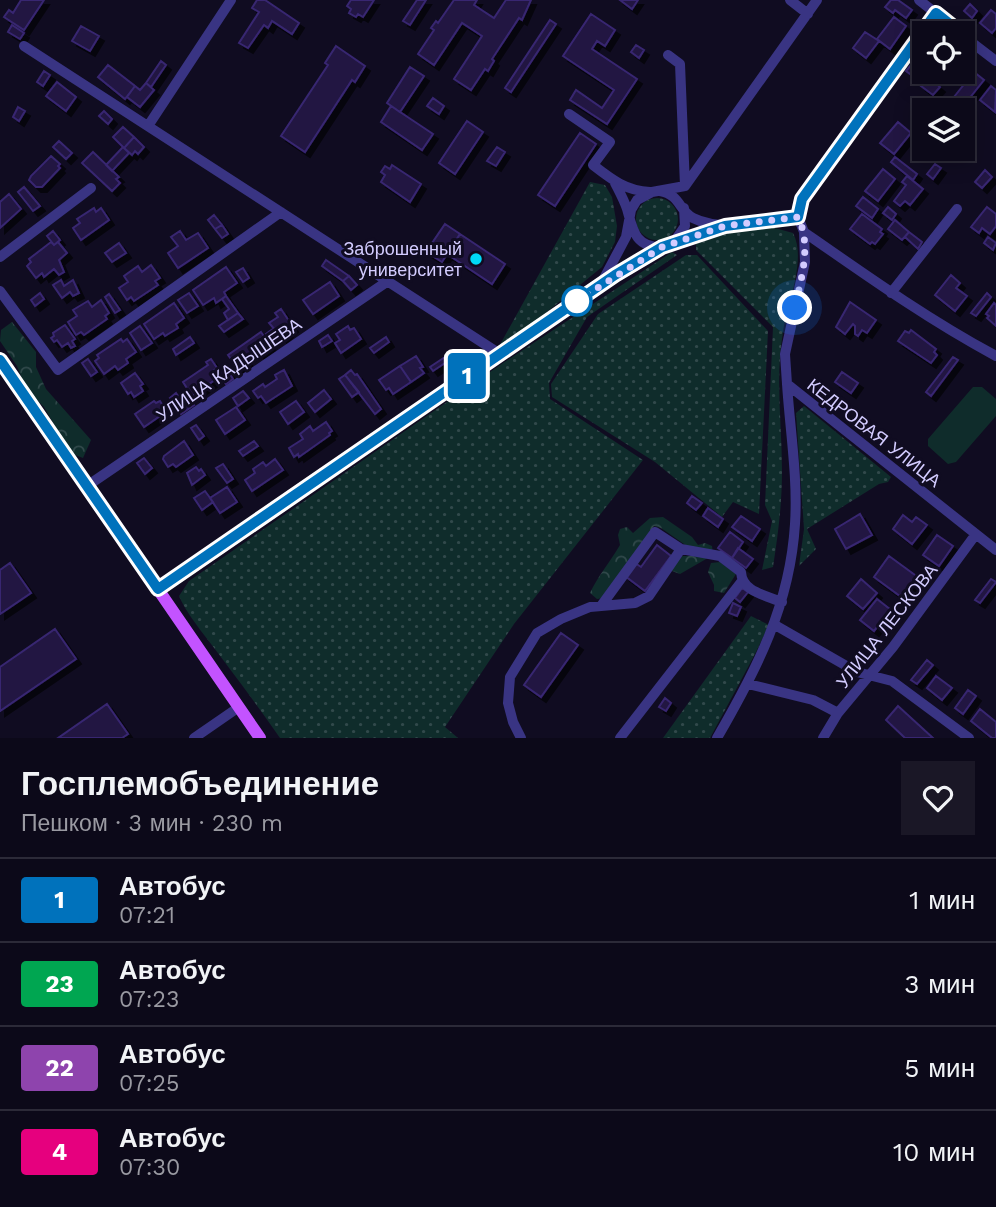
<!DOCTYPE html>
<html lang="ru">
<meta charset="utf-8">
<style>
:root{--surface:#0c0919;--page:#1a1726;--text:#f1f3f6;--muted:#9a9aa2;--line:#2c2a38}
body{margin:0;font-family:"Work Sans",sans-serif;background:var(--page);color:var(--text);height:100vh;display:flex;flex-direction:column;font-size:26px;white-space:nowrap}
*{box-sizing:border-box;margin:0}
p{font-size:23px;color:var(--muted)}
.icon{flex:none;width:38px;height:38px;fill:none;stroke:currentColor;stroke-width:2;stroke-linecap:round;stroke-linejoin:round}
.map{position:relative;height:738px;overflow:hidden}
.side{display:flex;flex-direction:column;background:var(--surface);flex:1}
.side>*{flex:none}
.badge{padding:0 14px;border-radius:5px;font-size:24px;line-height:46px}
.fabs{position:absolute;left:912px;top:21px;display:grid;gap:14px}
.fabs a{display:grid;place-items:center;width:63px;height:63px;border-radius:0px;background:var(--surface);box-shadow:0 4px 18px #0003,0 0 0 2px var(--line);font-size:35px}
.you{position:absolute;width:35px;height:35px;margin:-18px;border:5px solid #fff;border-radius:50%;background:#1a73e8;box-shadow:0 0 0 10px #1a73e833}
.map>.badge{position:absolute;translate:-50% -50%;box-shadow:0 0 0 4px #fff}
.round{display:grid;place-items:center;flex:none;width:74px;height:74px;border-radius:0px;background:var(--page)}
.overview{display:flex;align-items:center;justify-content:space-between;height:119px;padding:0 21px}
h1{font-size:33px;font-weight:800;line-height:52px}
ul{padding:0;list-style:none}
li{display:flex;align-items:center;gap:21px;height:84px;padding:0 21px;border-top:2px solid var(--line)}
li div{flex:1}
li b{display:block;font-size:26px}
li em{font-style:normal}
li .badge{min-width:77px;font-weight:700;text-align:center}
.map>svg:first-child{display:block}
.grass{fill:url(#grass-dots)}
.forest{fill:url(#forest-crowns)}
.pitch{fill:#0f2c2b}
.building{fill:#211743;stroke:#382771;stroke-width:2;filter:url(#shadow)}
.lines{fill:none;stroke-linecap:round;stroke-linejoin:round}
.minor{stroke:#393483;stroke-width:10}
.major{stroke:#c353ff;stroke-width:12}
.line-casing{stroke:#fff;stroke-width:16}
.line{stroke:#0072bc;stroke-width:10}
.walk{stroke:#d3ccff;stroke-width:7;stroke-dasharray:0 12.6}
.poi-dot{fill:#00d9f7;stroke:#100c21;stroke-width:2.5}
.stop-dot{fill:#fff;stroke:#0072bc;stroke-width:3.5}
.labels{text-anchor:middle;stroke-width:6;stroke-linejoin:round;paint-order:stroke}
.poi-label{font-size:18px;fill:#d3ccff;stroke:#100c21;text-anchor:end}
.street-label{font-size:18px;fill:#d3ccff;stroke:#100c21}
</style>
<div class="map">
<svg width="996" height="738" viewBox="0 0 996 738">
<defs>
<pattern id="grass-dots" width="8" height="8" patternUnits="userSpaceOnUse" patternTransform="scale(1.75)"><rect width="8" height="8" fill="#0f2c2b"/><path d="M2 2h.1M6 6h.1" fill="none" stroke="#31494b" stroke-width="1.8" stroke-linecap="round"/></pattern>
<pattern id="forest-crowns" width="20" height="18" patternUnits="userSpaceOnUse" patternTransform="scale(1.75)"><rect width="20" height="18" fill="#0f2c2b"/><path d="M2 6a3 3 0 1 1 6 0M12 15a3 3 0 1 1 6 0" fill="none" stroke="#31494b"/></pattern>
<filter id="shadow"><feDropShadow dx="5" dy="5" stdDeviation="0" flood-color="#0009"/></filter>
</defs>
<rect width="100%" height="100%" fill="#100c21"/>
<!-- grass -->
<path class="grass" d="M590,182L605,185L612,197L617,226L615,242L602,267L504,347L497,350Z
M636 219a21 21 0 1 1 42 0a21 21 0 1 1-42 0Z
M771,227L793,233C807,259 787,303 783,332C775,378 782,425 782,471C782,504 778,535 773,567L762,570L772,521L765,505L773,327L696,250V244L716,235Z
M672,252L677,255L587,317L549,383L550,399L643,460L514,624L445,727L458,738H280C255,702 228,666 201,631C194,621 185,610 179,596L189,581L503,363Z
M686,255H697L768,331L759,514L733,502L722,517L655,462L552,397L551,384L598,314Z
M804,406L891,477L888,482L879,484L807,529L816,549L799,566L804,529L796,413Z
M751,616L769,625L755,654L710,738H663Z"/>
<!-- forest -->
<path class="forest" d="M12,322L36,352V367L46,389L91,440L83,458L73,454L67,447L44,407L26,389L17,366L0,341L1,330Z
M663,517L692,537L698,545L705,543L712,546L713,555L680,574L672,571L669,565L679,556H690L694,551L661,528L654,526L604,598L597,599L590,593C598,576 610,562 620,545L618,535L620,529L627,527L633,533L650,518Z
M720,562L736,574L724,593L714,591V585L708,572L711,563Z"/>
<!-- pitch -->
<path class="pitch" d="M982,387L996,399V416L956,462L948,464L928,446V439L973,387Z"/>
<!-- building -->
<path class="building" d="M21,0H44L24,30L4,17L9,10L13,13Z
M257,0H265L299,23L292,34L272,21L268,28L264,25L248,48L239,43L259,12L252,8Z
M351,0H374L363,17L358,14L356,17L349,13L351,9L347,6Z
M417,0H426L410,25L403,21Z
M454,0H477L474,5L494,18L506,0H531L522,20L519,18L492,59L494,61L488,71L485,69L471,90L454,79L482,36L462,23L434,65L418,54L434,30L431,28L436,21L438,23Z
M620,0H638L632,9Z
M891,0H898L912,10L906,18L895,10L893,13L885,7Z
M970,4L977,11L972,18L964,11Z
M991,10L996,14V28L992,33L980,23Z
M591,14L615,30L605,46L597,41L592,49L637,79L607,124L570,100L576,90L602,108L614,90L563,56Z
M894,17L906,26L890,49L877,39Z
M550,20L556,24L511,92L505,88Z
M12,25L24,33L20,39L8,32Z
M81,26L99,36L90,51L72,41Z
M865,32L879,41L866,58L853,48Z
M636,45L644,50L639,58L631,52Z
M336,46L365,66L355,82L352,80L305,152L281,136L328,65L325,63Z
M924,50V61L919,67L914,63Z
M161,61L166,65L151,87L146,83Z
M962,63L970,69L960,81L948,72H962Z
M912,64L926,75L921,82L906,71Z
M108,65L135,86L125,99L98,77Z
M410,67L424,76L400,112L387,103Z
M44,71L50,75L43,86L37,82Z
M974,72L984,80L960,110L950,102Z
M928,77L940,87L933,95L921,86Z
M57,82L76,97L66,111L46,96Z
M146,83L154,90L140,107L127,97L135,86L140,90Z
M991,86L996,90L995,112L980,100Z
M433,98L444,106L439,114L427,106Z
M391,106L433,134L422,150L381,122Z
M18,107L25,111L19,121L13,117Z
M104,111L112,119L108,124L99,116Z
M467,121L483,132L455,174L439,163Z
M898,122L911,133L894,154L880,143Z
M123,127L134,137L124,148L113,137Z
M580,133L596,144L555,206L538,195Z
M134,137L144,147L138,154L135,151L132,155L124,148Z
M59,141L72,153L66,159L53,147Z
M123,147L129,153L112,171L106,165Z
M497,147L505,152L496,166L487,161Z
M93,152L119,177L116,179L120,183L112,191L82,163Z
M51,156L60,164L58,166L60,168L42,187H36L29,180L31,176Z
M895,157L917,174L913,180L891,162Z
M935,164L941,168L933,179L927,174Z
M392,165L421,184L410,202L381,182L385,175L381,172L385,166L390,169Z
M883,169L895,179L878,201L865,191Z
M985,170L992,177L982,188L975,182Z
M907,176L923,189L910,205L905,201L900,206L894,201L906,185L902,182Z
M24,187L40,206L33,211L18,192Z
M9,194L21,209L0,228V202Z
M863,197L878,209L872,218L856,206Z
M888,207L896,214L892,220L883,213Z
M987,207L996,214V226L990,234L982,228L979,233L971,227Z
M94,208L96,212L101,208L109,220L81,240L73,228L80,223L77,219Z
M862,214L882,229L880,232L883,234L875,244L872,242L870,244L850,229Z
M214,215L222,225L215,229L208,220Z
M895,220L909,232L902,240L888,229Z
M445,224L460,234L442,262L426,252Z
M222,225L228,234L222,238L215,229Z
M53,231L60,240L54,245L47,236Z
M180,231L186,240L198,233L208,248L178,268L168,253L178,246L171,237Z
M909,232L922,242L918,249L905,237Z
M460,234L505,264L492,284L447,254Z
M988,237L996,243L993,250L984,243Z
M51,242L54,245L58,242L67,253L59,260L64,272L59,275L54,269L44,277L42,273L36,278L27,266L31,262L29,259Z
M119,243L126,253L112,262L105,253Z
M326,260L349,276L343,281L322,266Z
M151,265L160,278L155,281L158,285L134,301L131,297L127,300L119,288L128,282L124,276L138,266L142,272Z
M226,267L237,283L224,292L226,296L216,303L214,298L203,305L193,290Z
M243,268L249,278L243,282L236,272Z
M951,275L960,283L956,288L967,296L955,311L935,295Z
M349,276L357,285L351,290L343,281Z
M61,280L64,286L73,280L79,293L73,296L70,292L62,298L53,285Z
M330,282L339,296L313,314L303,300Z
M40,293L44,299L35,306L31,300Z
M189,293L198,306L187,313L178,300Z
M987,293L991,297L976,316L971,313Z
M109,294L120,310L115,313L105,297Z
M226,296L238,313L228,320L224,313L229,309L222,299Z
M101,300L109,313L105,316L107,319L84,335L81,332L76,335L68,322L77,316L73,310L88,301L92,307Z
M850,302L876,320L867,333L862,330L858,336L855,334V326L853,324L845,334L836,327Z
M174,303L184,318L176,324L178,328L165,336L163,333L154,339L144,324Z
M994,303L996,305V326L987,318L989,316L986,314Z
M281,309L293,327L282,338L269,323L278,317L275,313Z
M238,313L243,319L224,332L219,326Z
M65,325L75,339L72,341L75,346L71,348L68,343L62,347L57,340L54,342L51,338L54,336L53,333Z
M140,326L152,343L141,350L130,333Z
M348,326L350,330L354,328L361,339L341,353L335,343L340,340L336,334Z
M273,329L279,337L272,342L266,334Z
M911,330L936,349L934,352L937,355L931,363L898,341L905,331L909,333Z
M261,332L271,347L260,355L258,351L246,359L249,363L239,370L228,355Z
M328,335L332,341L322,347L319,341Z
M190,337L194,343L176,355L173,349Z
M386,337L389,342L374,353L370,348Z
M121,339L123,342L127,339L136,352L126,359L128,363L118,370L115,366L104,374L95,361L99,358L97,355Z
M448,355L451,359L433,371L430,367Z
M416,356L423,367L420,368L424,373L411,382L400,366Z
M953,357L958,360L931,396L926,392Z
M88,359L97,372L91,376L82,363Z
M211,359L217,368L214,370L219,377L192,396L183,382L208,365L206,362Z
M400,366L411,382L393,394L389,388L386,390L379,380Z
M226,368L233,379L226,384L219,374Z
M284,370L292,386L266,403L261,396L258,398L253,391L263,384L265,387L277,379L275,375Z
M351,370L355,375L357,374L381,409L375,414L345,375Z
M842,372L858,383L851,393L835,382Z
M135,373L143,384L140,386L143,391L134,397L131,392L128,394L121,383Z
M345,375L359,392L352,397L339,379Z
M324,390L331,399L315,412L308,403Z
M243,391L249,398L238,406L233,398Z
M176,393L178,396L183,393L194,405L181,414L170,398Z
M154,401L156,403L160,401L165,409L162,412L163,414L144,427L135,414Z
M296,401L304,412L288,424L280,412Z
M236,407L245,420L225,434L216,420Z
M326,422L332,431L329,433L330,435L299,457L298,454L294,457L289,448L303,439L300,434L310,426L313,431Z
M196,425L204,436L199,440L191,428Z
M184,441L193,455L176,467L173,464L168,467L163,459L164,456Z
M254,441L258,446L243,456L239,451Z
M144,458L152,468L145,474L137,463Z
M275,459L283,470L252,491L245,480L255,473L253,469L263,462L266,466Z
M223,464L233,479L227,483L216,468Z
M196,467L199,471L201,469L205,475L192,485L187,473Z
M227,487L237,502L220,513L210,498Z
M205,491L213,502L202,510L194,498Z
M692,496L702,503L696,510L687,503Z
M708,508L723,519L718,527L703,516Z
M860,514L872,535L846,549L835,529Z
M903,515L912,522L916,517L927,525L912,544L893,529Z
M741,516L760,529L752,541L732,527Z
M730,532L743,542L732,558L718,548Z
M937,535L953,546L939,566L923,555Z
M657,545L671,556L645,591L625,576L635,563L641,567Z
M738,548L753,559L746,568L732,558Z
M889,556L919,578L904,599L874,577Z
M10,563L31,593L0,614V570Z
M861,579L877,593L863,609L847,596Z
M991,579L996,582L980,603L975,600Z
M742,588L748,592L740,602L735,598Z
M877,599L891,610L874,631L860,620Z
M733,603L741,607L737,616L729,613Z
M55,629L76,659L0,711V667Z
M561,633L578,645L541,697L524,685Z
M927,660L933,665L917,684L911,680Z
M936,676L952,688L942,700L927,688Z
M968,690L976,696L963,714L955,708Z
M665,698L671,703L666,711L659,707Z
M107,704L128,734L122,738H58Z
M898,706L933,738H905L886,720Z
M980,709L996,722V738H992L971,721Z"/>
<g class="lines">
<!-- minor -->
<path class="minor" d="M790,0L808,14
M919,0L961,33
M962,35L996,61
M24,46L500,354
M668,55L680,64L685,186
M569,114L610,142L593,165C611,179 626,191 650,192
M148,126L231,0
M615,183C619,191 624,200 627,209C633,230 635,247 661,247
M660,191C681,195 678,210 693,218C720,232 769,223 798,217L802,199L936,13
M798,217L804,232C867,276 929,320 996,356
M804,232L805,262L785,354L787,384L996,550
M674,242L685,226L684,208
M0,257L91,188
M602,282L626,237L631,210L637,200L652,192L685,186L817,0
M0,291L58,370L281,212
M891,293L957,209
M87,486L388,281
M158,589L615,275L662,247L725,226
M601,606L655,532L681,549L720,556L741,572C742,592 765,595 782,602
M775,625L857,672L892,681L969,738
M748,684L813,700L838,713
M194,738L239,707
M521,738L513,722L508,703L510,677L537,633L561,619L590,607L635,603L649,596L681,549
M620,738L742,581
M717,738C757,669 790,605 795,524C798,478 790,430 787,384
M823,738L838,713L893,647L976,534"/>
<!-- major -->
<path class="major" d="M0,359L260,738"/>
</g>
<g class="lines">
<!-- line casing -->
<g class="line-casing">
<path id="line" d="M0,360L158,589L615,275L662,247L725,226L798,217L802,199L936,13L961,33"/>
</g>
<!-- line -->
<use href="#line" class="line"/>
<!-- walk -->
<path class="walk" d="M577,301L662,247L725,226L798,217C812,246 801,278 795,308"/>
</g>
<!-- markers -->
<circle class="poi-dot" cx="476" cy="259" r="7"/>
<circle class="stop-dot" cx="577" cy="301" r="14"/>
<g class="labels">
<!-- poi labels -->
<g class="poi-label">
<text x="462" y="255">Заброшенный<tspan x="462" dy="21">университет</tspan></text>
</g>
<!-- street labels -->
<g class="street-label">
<text transform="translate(229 370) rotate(-34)" y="6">УЛИЦА КАДЫШЕВА</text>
<text transform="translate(874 433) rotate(38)" y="6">КЕДРОВАЯ УЛИЦА</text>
<text transform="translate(887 626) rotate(-52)" y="6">УЛИЦА ЛЕСКОВА</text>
</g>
</g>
</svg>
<div class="fabs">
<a><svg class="icon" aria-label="locate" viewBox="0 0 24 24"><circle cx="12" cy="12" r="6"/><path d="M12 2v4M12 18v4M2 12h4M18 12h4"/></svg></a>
<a><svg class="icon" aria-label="layers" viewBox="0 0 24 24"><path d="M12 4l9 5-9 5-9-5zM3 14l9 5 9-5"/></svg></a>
</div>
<div class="you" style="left:795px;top:308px"></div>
<b class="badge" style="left:467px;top:376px;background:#0072bc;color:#fff">1</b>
</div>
<section class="side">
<div class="overview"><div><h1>Госплемобъединение</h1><p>Пешком · 3 мин · 230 m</p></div><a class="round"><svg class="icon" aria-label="heart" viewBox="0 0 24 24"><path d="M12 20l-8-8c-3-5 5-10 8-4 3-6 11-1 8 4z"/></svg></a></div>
<ul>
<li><span class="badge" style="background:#0072bc;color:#fff">1</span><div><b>Автобус</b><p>07:21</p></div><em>1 мин</em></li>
<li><span class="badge" style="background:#00a651;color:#fff">23</span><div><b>Автобус</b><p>07:23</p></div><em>3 мин</em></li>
<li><span class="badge" style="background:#8e44ad;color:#fff">22</span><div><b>Автобус</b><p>07:25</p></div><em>5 мин</em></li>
<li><span class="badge" style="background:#e6007e;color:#fff">4</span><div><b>Автобус</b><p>07:30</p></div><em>10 мин</em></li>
</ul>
</section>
